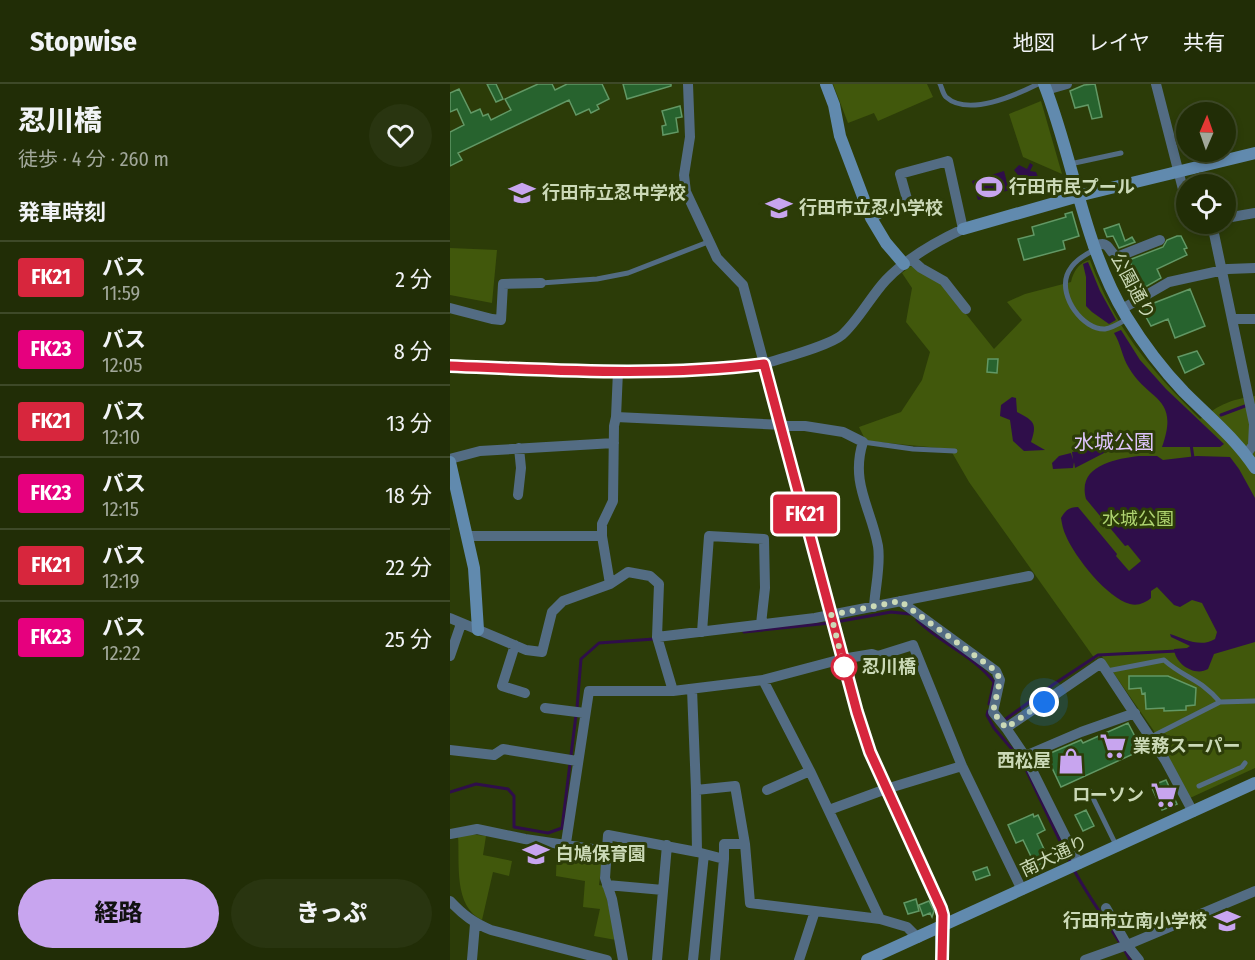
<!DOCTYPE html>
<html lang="ja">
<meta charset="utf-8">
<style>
:root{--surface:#212d06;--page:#293510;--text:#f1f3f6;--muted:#a2a89b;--line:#3e4928;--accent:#c8a5ef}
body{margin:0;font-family:"Fira Sans Condensed","Noto Sans JP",sans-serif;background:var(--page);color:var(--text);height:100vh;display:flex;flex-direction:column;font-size:22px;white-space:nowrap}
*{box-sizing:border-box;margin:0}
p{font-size:20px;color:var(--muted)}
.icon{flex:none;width:33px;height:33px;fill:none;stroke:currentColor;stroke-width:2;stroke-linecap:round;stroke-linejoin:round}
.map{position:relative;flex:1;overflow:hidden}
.panel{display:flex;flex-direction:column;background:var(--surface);width:450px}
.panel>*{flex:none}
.badge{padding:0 12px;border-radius:4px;font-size:21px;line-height:39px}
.needle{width:39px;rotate:2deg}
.tools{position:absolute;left:726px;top:18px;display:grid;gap:12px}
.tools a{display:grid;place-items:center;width:60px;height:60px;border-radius:50%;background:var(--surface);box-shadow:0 3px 9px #0003,0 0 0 2px var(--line);font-size:30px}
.you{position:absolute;width:30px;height:30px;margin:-15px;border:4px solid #fff;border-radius:50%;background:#1a73e8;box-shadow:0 0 0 9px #1a73e833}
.map>.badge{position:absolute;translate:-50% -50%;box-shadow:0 0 0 3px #fff}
h2{padding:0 18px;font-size:22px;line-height:54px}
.round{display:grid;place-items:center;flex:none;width:63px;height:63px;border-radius:32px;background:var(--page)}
.summary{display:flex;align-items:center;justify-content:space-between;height:102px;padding:0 18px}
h1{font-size:28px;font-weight:800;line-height:45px}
.cta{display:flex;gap:12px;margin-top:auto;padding:12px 18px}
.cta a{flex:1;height:69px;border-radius:36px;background:var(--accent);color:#111;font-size:24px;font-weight:800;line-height:69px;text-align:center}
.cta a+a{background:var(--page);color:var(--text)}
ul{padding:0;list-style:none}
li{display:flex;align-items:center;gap:18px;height:72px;padding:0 18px;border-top:2px solid var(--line)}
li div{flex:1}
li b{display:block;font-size:22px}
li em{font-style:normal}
li .badge{min-width:66px;font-weight:700;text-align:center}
header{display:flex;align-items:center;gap:36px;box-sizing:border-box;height:84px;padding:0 30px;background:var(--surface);border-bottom:2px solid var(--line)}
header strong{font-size:28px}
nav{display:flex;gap:33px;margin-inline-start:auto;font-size:21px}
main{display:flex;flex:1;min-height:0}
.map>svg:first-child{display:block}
.green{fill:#41580c}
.water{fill:#2f0e4a}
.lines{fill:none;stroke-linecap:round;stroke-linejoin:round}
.stream{stroke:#2f0e4a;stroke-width:3}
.building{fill:#27632e;stroke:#629865;stroke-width:1.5}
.lane{stroke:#536c83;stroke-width:5}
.street{stroke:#536c83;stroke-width:10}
.secondary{stroke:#618aae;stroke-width:12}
.line-casing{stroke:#fff;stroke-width:14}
.line{stroke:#d7263d;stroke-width:9}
.walk{stroke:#cbd9b7;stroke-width:6;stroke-dasharray:0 10.8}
.stop-dot{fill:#fff;stroke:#d7263d;stroke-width:3}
.labels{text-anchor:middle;stroke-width:6;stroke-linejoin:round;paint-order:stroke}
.poi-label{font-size:18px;font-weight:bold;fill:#cbd9b7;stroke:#2c3c08;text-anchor:start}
.street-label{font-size:18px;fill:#cbd9b7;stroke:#2c3c08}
.park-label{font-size:18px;fill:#afd470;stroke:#2c3c08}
.stop-label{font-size:18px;font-weight:bold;fill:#cbd9b7;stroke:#2c3c08;text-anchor:start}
.neighbourhood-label{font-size:20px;fill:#dec4fc;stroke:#2c3c08}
</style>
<header>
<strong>Stopwise</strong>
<nav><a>地図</a><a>レイヤ</a><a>共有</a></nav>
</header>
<main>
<section class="panel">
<div class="summary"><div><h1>忍川橋</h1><p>徒歩 · 4 分 · 260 m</p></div><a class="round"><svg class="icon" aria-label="heart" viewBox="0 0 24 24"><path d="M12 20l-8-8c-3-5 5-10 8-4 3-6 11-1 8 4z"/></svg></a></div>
<h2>発車時刻</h2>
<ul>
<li><span class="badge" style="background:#d7263d;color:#fff">FK21</span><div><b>バス</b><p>11:59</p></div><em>2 分</em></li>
<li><span class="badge" style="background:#e6007e;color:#fff">FK23</span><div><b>バス</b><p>12:05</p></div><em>8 分</em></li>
<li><span class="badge" style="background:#d7263d;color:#fff">FK21</span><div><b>バス</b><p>12:10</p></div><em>13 分</em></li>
<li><span class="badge" style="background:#e6007e;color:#fff">FK23</span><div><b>バス</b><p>12:15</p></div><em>18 分</em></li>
<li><span class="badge" style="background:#d7263d;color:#fff">FK21</span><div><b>バス</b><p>12:19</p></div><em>22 分</em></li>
<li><span class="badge" style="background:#e6007e;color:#fff">FK23</span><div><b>バス</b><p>12:22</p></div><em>25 分</em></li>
</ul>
<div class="cta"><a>経路</a><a>きっぷ</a></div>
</section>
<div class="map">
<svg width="805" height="876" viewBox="0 0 805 876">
<rect width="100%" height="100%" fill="#2c3c08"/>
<!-- green -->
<path class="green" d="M383,0H477L483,13L428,37L424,29L398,39Z
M591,17L612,90L573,73L559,30Z
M0,164L47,166L42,219L0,211Z
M640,176C666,246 698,282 750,335C771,320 779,316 805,312V684L740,714L706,650L651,571L645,575L519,398L500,365L416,357L409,343L451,328L472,296L480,268L456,238L462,204L452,189L461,182L492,200L544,265L572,236L557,218L575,210L621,198C623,188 629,178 640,176Z
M19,750L36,752L33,771L62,777L59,792L43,788L32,836C3,822 10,779 8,751Z
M107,762L153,769L149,801L154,802L166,856L144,852L150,825L133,823L135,797L106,792Z"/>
<!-- water -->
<path class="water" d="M580,79L583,81L580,87L586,88L588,93L583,97L582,106L575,109L569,103V98L575,92L568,91L564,86L569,81L577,85Z
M554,87L559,106L528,116L522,97Z
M638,178L650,207L666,236L659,240L642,228L636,222V193L633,180Z
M671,246L690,276L716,305L774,360L770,363H712C730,312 699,318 679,284C672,273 671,260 664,249Z
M562,313L566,314L567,328C585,337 587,340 581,358L595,366L574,367L563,357L560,336L550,332L551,321Z
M649,363L656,368L625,384L624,378L623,384L603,385L602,379L609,372L621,369L623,376L622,368Z
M689,372H707L713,376L747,372L780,373L789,385L805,414V558L764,570L758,585C745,593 725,580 724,565L737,564L740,562L721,553L720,550C735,555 750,564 765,555L767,548L752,519L742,516L730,523L724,521L707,503L701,507V514C695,519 688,522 680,520C657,514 625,473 616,452C613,446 612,440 611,434C616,426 619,423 628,423L667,470L666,472L679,487L691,477L678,461L675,462L636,415C627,382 664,375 689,372Z"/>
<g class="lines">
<!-- stream -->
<path class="stream" d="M771,331L795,322
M741,360L743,374
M467,536C490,559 524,572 544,598L539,620
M386,538L441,528L460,530
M294,548L380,539
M127,624L131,575L149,559L204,555
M538,627L537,631L544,644L572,677L621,780
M553,637L604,600L648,571L727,567
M0,708L26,700L58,705L64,712V743L98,749L112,744L126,631
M624,786C638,812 655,835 670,859
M674,865L680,876"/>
</g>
<!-- building -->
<path class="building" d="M37,0H46L53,15L46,18Z
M88,0H102L105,6L117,0H152L159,15L147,21L149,25L141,29L139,25L126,31L119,16L8,69L12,76L0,82V48L14,41L7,25L0,28V9L9,5L21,29L30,25L33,32L38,30L41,36L61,26L55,15Z
M173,0H221V2L177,15Z
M645,0L652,33L642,35L638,21L625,24L620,7L634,1Z
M230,22L232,33L226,34L228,48L213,51L212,42L216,41L212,27Z
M622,128L629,152L613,157L615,165L574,176L568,155L584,151L582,143L616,133L615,130Z
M669,140L675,157L682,153L685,158L669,164L663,152L657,153L654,145Z
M727,152H731L737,164L734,165L737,171L707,185L711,194L692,205L679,176L713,163L717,156Z
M740,205L755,242L725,254L718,235L701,242L691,224Z
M747,267L754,280L735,289L728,273Z
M538,275H548L547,289L537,288Z
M679,592H718L746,604L745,621L736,622V626L714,627V624L696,625L695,609L692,610L691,604L679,605Z
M678,639L692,666L611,703L596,671L631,656L633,659Z
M716,696L727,720L712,726L701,702Z
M636,726L644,742L633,747L625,731Z
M583,730L584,733L588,731L595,746L587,750L599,776L586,783L573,756L566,759L558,741Z
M537,783L540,791L526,796L523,788Z
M466,815L469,827L458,830L454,819Z
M479,817L484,827L482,833L480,829L473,832L469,821Z"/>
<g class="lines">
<!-- lane -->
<path class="lane" d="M490,0C492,4 493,10 496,13C518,33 566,11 588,0
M620,80L671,69
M644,166C633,172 622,178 617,191C609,213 633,246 655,245C663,244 670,239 677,235
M91,199L147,195L178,189L258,158
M413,358L463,365L505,367
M657,587L714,576C734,594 751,595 770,618
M701,653L770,618L805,617
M749,702L792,683L795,679
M639,706L666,761"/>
<!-- street -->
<path class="street" d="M238,0L240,53L234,91L236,108L267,174L293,201L407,628L420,668L491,824L493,831L491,844
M706,0L736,117
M596,6L617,0
M776,134L805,129
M762,140L804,340L803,361L796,371
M643,162C661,156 656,165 667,173L710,156
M461,175L471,184L494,197L516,225
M0,224L42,235L51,236L53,200L91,199
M672,225L719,198L778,185L805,184
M783,235H805
M314,280C332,274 379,262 392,251C408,237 421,212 436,196C457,174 485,158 513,145L498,77L450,90L457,115L421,134
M166,333L355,342L393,348L413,358C400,399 421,424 428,462C431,481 425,504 424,523
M0,375L30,367L164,359
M68,411L71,384L69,364
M17,452H152V440L163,417L164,342L166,333L168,287
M152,452L160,500L178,488L200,492L209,500L207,553L223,607
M450,517L546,587L550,596L543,628L556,644
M0,534L76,566L92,568L102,528L113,517L160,500
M252,548L259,452L314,455L315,504L311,540
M207,553L365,534L579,492
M65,561L52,602L75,609
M0,572L11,540
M313,596L392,575L422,570L428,572L463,561L512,682L572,806
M242,605L246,706L285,702L295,760
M95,624L135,629
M0,666L44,671L53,665L127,677
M575,672L631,648L685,629
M246,706L247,768L274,775V760H295L300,819L430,835L457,843L468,854
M317,706L360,687
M379,726L436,705L512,682
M0,750L27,745L75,755L156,767
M116,759L139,607H223L313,596L360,687L430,835
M629,780L575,672L556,644L651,579L715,676L743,728
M157,801L213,806
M0,817C13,831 24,839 41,846L157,876
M656,824L677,861L689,876
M22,876L25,840
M173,876L162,815L155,794L158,751L247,768
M207,876L217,761
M243,876L254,770
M265,876L274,775
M349,876L365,827
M635,876L677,861L805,807"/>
<!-- secondary -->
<path class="secondary" d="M376,0L384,21L390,52L421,134L436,159L454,180
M594,0C624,76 633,161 676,232C692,258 712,285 734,308C759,333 785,354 805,384
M513,145L636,110L805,69
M0,282C104,286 210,292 314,280
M0,378L24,484L28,546
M491,844L492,876
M417,876L805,699"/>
</g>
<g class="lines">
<!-- line casing -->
<g class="line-casing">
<path id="line" d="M0,282C103,286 212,293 314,280L407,628L420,668L491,824L493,831L492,876"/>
</g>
<!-- line -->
<use href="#line" class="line"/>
<!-- walk -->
<path class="walk" d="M394,583L381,531L450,517L546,587L550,596L543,628L556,644L594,618"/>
</g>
<!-- icons -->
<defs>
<g id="stadium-bare" transform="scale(2.07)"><path d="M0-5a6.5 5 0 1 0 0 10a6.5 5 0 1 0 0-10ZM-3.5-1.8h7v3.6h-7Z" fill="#c8a5ef" stroke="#2c3c08" stroke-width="2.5" paint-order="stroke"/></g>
<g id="school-bare" transform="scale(2.07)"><path d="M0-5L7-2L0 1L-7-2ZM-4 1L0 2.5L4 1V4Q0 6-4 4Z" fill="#c8a5ef" stroke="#2c3c08" stroke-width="2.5" paint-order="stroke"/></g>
<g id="supermarket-bare" transform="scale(2.07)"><path d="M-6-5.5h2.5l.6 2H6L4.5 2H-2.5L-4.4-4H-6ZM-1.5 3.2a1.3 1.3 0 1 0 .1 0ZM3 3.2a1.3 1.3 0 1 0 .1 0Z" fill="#c8a5ef" stroke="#2c3c08" stroke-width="2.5" paint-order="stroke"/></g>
<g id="shop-bare" transform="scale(2.07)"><path d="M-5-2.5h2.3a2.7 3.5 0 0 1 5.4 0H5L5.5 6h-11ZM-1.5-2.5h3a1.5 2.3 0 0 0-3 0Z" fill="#c8a5ef" stroke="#2c3c08" stroke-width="2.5" paint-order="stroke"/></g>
</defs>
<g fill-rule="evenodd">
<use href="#stadium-bare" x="539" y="103"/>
<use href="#school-bare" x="72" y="109"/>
<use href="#school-bare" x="329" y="124"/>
<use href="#supermarket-bare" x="663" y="662"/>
<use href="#shop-bare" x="621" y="677"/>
<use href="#supermarket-bare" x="714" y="711"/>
<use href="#school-bare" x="86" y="770"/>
<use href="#school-bare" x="777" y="837"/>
</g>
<!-- markers -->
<circle class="stop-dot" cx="394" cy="583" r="12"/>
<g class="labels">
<!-- poi labels -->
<g class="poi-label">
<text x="559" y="109">行田市民プール</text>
<text x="92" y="115">行田市立忍中学校</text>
<text x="349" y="130">行田市立忍小学校</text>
<text x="683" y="668">業務スーパー</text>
<text x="601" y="683" text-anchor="end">西松屋</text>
<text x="694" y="717" text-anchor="end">ローソン</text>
<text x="106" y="776">白鳩保育園</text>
<text x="757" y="843" text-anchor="end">行田市立南小学校</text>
</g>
<!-- street labels -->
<g class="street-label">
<text transform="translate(683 202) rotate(62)" y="6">公園通り</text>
<text transform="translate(604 772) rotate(-25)" y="6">南大通り</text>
</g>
<!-- park labels -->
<g class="park-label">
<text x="688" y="441">水城公園</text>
</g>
<!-- stop labels -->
<g class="stop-label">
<text x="412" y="589">忍川橋</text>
</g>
<!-- neighbourhood labels -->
<g class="neighbourhood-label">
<text x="664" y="365">水城公園</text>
</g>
</g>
</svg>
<div class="tools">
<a><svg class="needle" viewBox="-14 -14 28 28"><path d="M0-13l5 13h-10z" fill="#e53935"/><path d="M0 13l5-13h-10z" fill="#a2a89b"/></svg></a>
<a><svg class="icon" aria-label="locate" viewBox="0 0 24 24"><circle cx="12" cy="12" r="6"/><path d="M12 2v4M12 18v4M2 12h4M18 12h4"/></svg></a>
</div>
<div class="you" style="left:594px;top:618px"></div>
<b class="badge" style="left:355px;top:430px;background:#d7263d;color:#fff">FK21</b>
</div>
</main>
